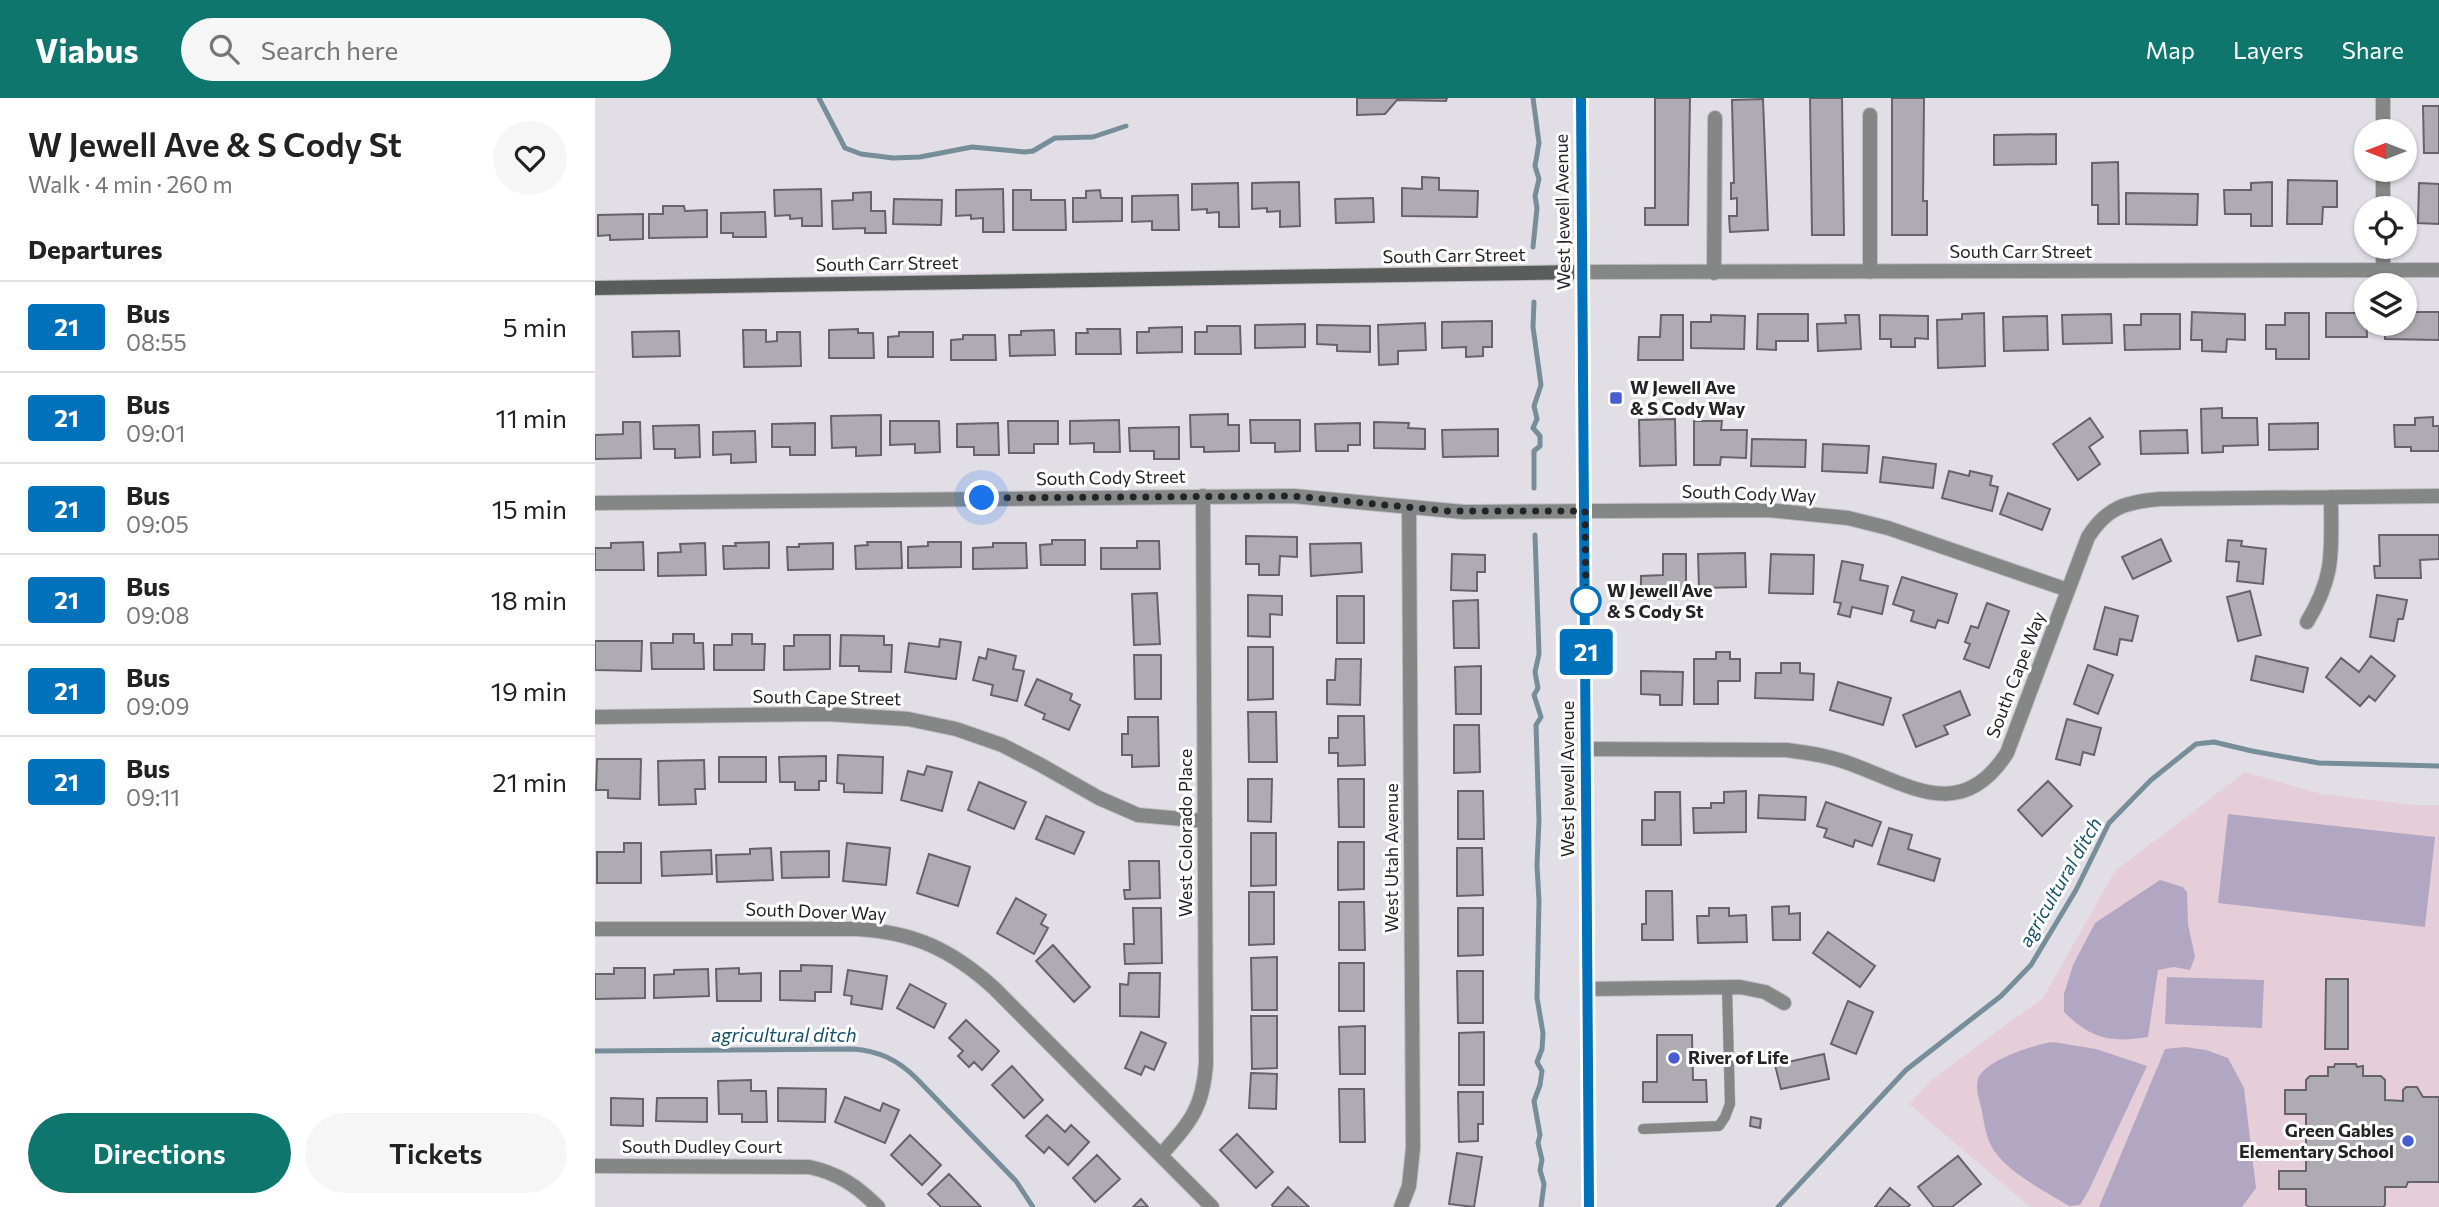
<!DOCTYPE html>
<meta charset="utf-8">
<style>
:root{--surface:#fff;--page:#f6f6f6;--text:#222;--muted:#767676;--line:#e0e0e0;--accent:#0f766e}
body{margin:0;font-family:Commissioner,sans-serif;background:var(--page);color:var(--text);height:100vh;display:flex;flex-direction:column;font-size:26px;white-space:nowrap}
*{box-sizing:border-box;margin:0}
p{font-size:23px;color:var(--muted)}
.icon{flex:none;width:38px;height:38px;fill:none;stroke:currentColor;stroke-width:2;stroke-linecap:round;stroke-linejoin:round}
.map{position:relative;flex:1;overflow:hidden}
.panel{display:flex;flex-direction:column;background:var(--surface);width:595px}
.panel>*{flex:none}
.badge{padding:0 14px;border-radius:5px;font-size:24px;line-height:46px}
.needle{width:46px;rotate:270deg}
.buttons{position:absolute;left:1759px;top:21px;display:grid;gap:14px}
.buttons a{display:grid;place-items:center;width:63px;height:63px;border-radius:50%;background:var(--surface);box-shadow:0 2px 5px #0004;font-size:35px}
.you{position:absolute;width:35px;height:35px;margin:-18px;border:5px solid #fff;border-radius:50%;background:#1a73e8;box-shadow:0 0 0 10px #1a73e833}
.map>.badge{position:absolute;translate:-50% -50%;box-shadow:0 0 0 4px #fff}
h2{padding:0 28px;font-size:26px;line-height:63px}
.round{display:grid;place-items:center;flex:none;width:74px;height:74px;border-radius:37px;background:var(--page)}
.overview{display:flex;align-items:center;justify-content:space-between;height:119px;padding:0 28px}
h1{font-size:33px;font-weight:600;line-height:52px}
.action{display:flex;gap:14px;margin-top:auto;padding:14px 28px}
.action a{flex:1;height:80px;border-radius:42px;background:var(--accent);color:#fff;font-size:28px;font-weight:600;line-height:80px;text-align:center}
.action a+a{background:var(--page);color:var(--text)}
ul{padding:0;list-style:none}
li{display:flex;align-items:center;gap:21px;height:91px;padding:0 28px;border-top:2px solid var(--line)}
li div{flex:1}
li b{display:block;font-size:26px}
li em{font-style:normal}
li .badge{min-width:77px;font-weight:700;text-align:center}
header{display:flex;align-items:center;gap:42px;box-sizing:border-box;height:98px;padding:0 35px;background:var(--accent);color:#fff}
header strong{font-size:33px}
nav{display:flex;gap:38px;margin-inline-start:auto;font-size:24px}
.search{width:490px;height:63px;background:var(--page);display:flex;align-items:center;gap:18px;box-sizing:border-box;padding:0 24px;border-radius:38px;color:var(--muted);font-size:26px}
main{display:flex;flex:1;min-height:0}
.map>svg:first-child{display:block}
.education{fill:#e6ced9}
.green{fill:#b2a7c2}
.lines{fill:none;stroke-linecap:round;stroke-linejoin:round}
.stream{stroke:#778d99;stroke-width:5}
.building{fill:#aeabb2;stroke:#66646a;stroke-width:2}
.lane-casing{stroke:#bfbcc3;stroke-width:11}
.street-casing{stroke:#bfbcc3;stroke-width:16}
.secondary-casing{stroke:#bfbcc3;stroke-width:16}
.lane{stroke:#848786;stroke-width:10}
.street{stroke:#848786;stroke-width:14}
.secondary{stroke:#595e5c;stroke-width:14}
.line-casing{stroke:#fff;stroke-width:16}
.line{stroke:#0072bc;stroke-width:10}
.walk{stroke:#242326;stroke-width:7;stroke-dasharray:0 12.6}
.poi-dot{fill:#475dd1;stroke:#fff;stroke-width:2.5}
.stop-dot{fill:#fff;stroke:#0072bc;stroke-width:3.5}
.labels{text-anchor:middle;stroke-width:6;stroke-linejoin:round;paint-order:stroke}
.street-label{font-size:18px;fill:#242326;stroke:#fff}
.poi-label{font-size:18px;font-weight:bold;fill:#242326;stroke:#fff;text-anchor:start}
.stop-label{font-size:18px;font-weight:bold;fill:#242326;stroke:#fff;text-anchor:start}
.water-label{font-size:19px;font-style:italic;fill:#165169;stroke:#fff}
</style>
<header>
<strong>Viabus</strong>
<div class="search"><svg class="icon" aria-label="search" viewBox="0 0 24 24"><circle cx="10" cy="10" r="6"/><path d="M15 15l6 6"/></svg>Search here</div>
<nav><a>Map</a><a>Layers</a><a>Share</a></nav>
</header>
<main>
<section class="panel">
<div class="overview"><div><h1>W Jewell Ave &amp; S Cody St</h1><p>Walk · 4 min · 260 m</p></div><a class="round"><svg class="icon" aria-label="heart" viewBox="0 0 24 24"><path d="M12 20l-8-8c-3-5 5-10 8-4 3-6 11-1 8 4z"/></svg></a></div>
<h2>Departures</h2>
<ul>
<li><span class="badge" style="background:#0072bc;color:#fff">21</span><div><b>Bus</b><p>08:55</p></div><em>5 min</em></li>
<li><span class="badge" style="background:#0072bc;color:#fff">21</span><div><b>Bus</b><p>09:01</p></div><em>11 min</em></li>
<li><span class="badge" style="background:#0072bc;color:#fff">21</span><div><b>Bus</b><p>09:05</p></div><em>15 min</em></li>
<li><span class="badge" style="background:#0072bc;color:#fff">21</span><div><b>Bus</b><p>09:08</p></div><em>18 min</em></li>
<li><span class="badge" style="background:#0072bc;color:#fff">21</span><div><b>Bus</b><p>09:09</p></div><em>19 min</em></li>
<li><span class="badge" style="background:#0072bc;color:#fff">21</span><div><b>Bus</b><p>09:11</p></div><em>21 min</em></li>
</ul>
<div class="action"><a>Directions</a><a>Tickets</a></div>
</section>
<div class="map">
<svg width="1844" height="1109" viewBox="0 0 1844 1109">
<rect width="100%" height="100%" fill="#e1dee6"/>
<!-- education -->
<path class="education" d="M1650,674L1727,696L1820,707H1844V1109H1435L1314,1006L1336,982L1448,900L1520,773Z"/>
<!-- green -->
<path class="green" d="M1633,716L1840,739L1830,829L1623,805Z
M1565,782L1588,789L1592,794L1593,826L1600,859L1595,872L1579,869L1563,872L1553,939C1516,945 1496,941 1469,914V896L1478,867L1500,825Z
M1572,879L1669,882L1667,930L1570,926Z
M1458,944L1501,951L1552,968L1494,1092L1485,1107L1474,1108C1450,1093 1417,1077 1400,1054C1392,1043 1389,1027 1387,1013C1385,1004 1380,991 1383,981C1388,963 1440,946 1458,944Z
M1590,949L1611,952L1633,960L1649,990L1661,1090L1647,1109H1504L1570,951Z"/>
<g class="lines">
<!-- stream -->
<path class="stream" d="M224,0L250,50L266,56L298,60L325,59L377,49L430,54L438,53L460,40L498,39L531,28
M938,149L942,110L940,98L944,81L940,68L944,45L938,0
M939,390V353L945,348V338L938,330L942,321L939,308L946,287L938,229L939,204
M940,437L944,556L940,574L943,590L939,597L946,619L941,627L944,723L942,767L944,803L942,900L948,935L947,951L942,964L947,973L945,987L939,1003L945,1037L943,1045L947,1062L945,1072L949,1086L946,1109
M0,953L258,951C284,953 303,962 321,980L421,1083L438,1109
M1183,1109L1311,972L1406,898L1436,867L1481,792L1514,725L1556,682L1601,646L1619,644L1657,653L1724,665L1844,668"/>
</g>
<!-- building -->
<path class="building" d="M762,0H852L851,3L802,2L790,16L762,17Z
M1060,0H1095L1093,127H1050V110H1060Z
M1215,0H1247L1249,137H1217Z
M1297,0H1329L1328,103H1332V137H1297Z
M1168,1L1173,132L1135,134L1134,118H1142V100L1136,101V85H1139L1137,2Z
M1828,8H1844V55H1829Z
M1461,36V66L1399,67V37Z
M1523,64L1524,126H1503V107H1497V65Z
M827,79L844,80V92L883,93L882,119L807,118V90L827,91Z
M1693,82L1742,83V109H1728L1727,126H1692Z
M704,84L705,128L685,129V113L672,114V110L657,111V85Z
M1677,84V128H1656V116H1630L1629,92H1656V85Z
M643,85L644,129H624V114L612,115V111L597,112V86Z
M1824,85L1844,86V126L1823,125Z
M226,91L227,128H207V120L195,121V117L180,118L179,92Z
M408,91L409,134H388V120L376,121V117L361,118V92Z
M418,92H436V102H470L471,132H418Z
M505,92L506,100H527V123L478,124V100H491V93Z
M276,94V113H290L291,135H270V130L238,131L237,103L258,102V95Z
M1531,95L1603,96L1602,127L1531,126Z
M583,97L584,132H557V123L537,124V98Z
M778,100L779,124L741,125L740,101Z
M299,101L347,102L346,127L298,126Z
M68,108H89L90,113L112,112V139L54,140V116H68Z
M170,114L171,139H138V135H126V115Z
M48,116V141L15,142V137L3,138V117Z
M1597,214L1650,216V242L1632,241L1631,254L1607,253V242H1596Z
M1810,214H1844V242L1790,241V226H1810Z
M1389,215L1390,268L1343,270L1342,222L1367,221V216Z
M1690,215H1714V261H1681V251H1671V227H1690Z
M1731,215H1771L1772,239H1731Z
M1163,216H1213V243H1181V252L1162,251Z
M1516,216L1517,245L1468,246L1467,217Z
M1546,216H1585V251L1530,252L1529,227H1546Z
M1066,217H1088V262H1043L1044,239H1065Z
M1116,217L1150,218L1149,251L1096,250V224H1116Z
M1250,217H1264L1266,251L1223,253L1222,226L1251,225Z
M1285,217L1333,218V241L1320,240V249H1296V241H1285Z
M1452,218L1453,252L1409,253L1408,219Z
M897,223V249H888V258L871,259V249L847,250V224Z
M830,225L831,252L803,253V266L784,267L783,227Z
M710,226V249L660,250V227Z
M722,227L775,228V254L742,253V247L722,246Z
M612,228H645L646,256H600V234H612Z
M587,229V254L542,255V234H554V230Z
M263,231V235H278L279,260H234V232Z
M492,231H525L526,256H481V235H493Z
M148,232H171V244L182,243V234H205L206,268L149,269Z
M459,232L460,257L415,258L414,237H426V233Z
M84,233L85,258L38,259L37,234Z
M304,234H338V259H293V239L304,238Z
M368,237H400L401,262H356V242L368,241Z
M1627,310V320H1662L1663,347L1628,348V354L1607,355L1606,311Z
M633,316V327H644V353L609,354V349H596L595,317Z
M286,317V357L261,358V349L237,350L236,318Z
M1838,319V328H1844V353H1816V349H1800L1799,327H1820V320Z
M1495,320L1508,339L1494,349L1505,366L1483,382L1458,346Z
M1080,321L1081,367L1045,368L1044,322Z
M524,322L525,354H499V345L475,346V323Z
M655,322H705V353L680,354V345H656Z
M295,323H344L345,354L320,355V346L295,347Z
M413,323H463V346H439V355H414Z
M1099,323H1127L1126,332H1152L1151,360L1126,359L1125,367H1099Z
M28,324H45L46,360L0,361V337L28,336Z
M779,324L814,325L813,330L830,331V351L779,350Z
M220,325V357H195V349H177V326Z
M403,325L404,357H379V349H362V326Z
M765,325V347H753V353H721L720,326Z
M1723,325V351L1674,352V326Z
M104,327L105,359L80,360V351H59L58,328Z
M584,329V361H559V353H535L534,330Z
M903,331V358L848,359L847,332Z
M1592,332L1593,355L1546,356L1545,333Z
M160,333L161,364L136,365V356L118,357V334Z
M1157,341L1211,342L1210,369L1156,368Z
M1228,346L1274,348L1272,375L1227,373Z
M1288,359L1341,366L1338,390L1285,384Z
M1354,373L1374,378L1375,373L1397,378L1395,387L1403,389L1397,413L1347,400Z
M1413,395L1455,411L1447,432L1405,416Z
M1784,437H1844V461L1825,462L1826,480H1780L1779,468H1785Z
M651,438L702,439V459L685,458L684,477H664V466H651Z
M1566,441L1576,463L1538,481L1527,459Z
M457,442H490V467H446L445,447L457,446Z
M1633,442L1647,443L1646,448L1671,451L1668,486L1642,483L1644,464L1631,463Z
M542,443H564L565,471H506V450H542Z
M48,444L49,472H0V450H16V445Z
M174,444V470L129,471L128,448H141L140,445Z
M272,444H306L307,470L261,471L260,448L273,447Z
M333,444H366V469L313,470V449L333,448Z
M110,445L111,477L63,478V455L86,454L85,446Z
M238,445V471L193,472L192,449H204V446Z
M398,445H431L432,470L378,471V450L398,449Z
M766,445L767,474L716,478L715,446Z
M1150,455L1151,489L1104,490L1103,456Z
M857,456L890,457V474H882V493L856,492Z
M1068,456H1091V500L1046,501V478L1068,477Z
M1176,456L1219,457L1218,496L1174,495Z
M1247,463L1268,467L1265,482L1293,488L1287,516L1257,509L1255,519L1243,516L1246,505L1239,504Z
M1307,479L1362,496L1353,525L1343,522L1340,530L1316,523L1319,513L1298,506Z
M1655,493L1666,537L1643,543L1632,499Z
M562,495L565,546L539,547L537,496Z
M653,497L687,498V517L675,516V539L653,538Z
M1782,497L1812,502L1808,521H1803L1799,543L1775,539Z
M742,498H769V545H742Z
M883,502L884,550H859L858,503Z
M1392,505L1414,513L1394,570L1369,561L1375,546L1370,544L1376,528L1383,530Z
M1510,509L1543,518L1537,543L1525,541L1522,557L1499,551Z
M78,536H99V545H108L109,571H57L56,545H78Z
M137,536H157V546H170L169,572H119V547H137Z
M199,537H235V571L189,572V548H199Z
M246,537L289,538V547H297L296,574L264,573V568H245Z
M345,541L366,544L361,581L310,574L314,545L344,549Z
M0,543H47L46,573L0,572Z
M653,549H678V601L653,602Z
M393,551L421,558L418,571L429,573L422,603L396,597L398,587L378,582L384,559L391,561Z
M1121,554H1135V561H1145V583H1123V606H1099V561H1121Z
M539,557H566V601H540Z
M1661,558L1713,570L1708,594L1656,582Z
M1776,558L1800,578L1780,603L1774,598L1765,608L1731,579L1746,560L1764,574Z
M741,561H766L765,607L732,606V582H740Z
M1186,565H1205V575L1219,576L1218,602L1160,600L1161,575H1186Z
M1493,567L1518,577L1503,616L1479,606Z
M886,568V616H861L860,569Z
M1046,573L1088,574L1087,607H1065V597L1046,596Z
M442,581L477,596L475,602L485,607L474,632L448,621L450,616L430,607Z
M1243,584L1296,600L1288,627L1235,612Z
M1365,593L1375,617L1349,628L1353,636L1321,649L1308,617Z
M653,614H681L682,664H654Z
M743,618H769L770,667L743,668V655H734V640H743Z
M533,619H563L564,668L537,669V657H527V636H533Z
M1472,621L1506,630L1499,657L1488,654L1485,667L1461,661Z
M859,627H884L885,674L859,675Z
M243,657L288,659L287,695L249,694V686L242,685Z
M231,658V683H224V692H200V684H185L184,659Z
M124,659H171V684H124Z
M2,661H46L45,701L13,700V692H1Z
M109,662L110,691H100L101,706L64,707L63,663Z
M332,668L357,674L347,713L306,702L313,673L329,677Z
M653,681H677L676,724L653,723Z
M743,681H769V729H744Z
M1453,683L1477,708L1447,738L1423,712Z
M384,684L431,704L419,731L373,712Z
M863,693H888L889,741H863Z
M1151,693V734L1099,735L1098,710H1116V705H1129V694Z
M1060,694H1085L1086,747H1047V722H1060Z
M1164,697L1211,699L1210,722L1163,720Z
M1231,704L1286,724L1277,748L1260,742L1258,749L1229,739L1232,731L1222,728Z
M451,718L489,734L479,756L441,741Z
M1294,730L1317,737L1313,751L1345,761L1339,783L1283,766Z
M656,735H681V787L656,788Z
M743,744H769V791L743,792Z
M29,745H46V785H2V754H29Z
M252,745L295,750L291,787L248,783Z
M176,750L178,782L122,784L121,757L155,756V751Z
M862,750H887L888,797L862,798Z
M116,752L117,776L67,778L66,754Z
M234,753V779L187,780L186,754Z
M334,756L375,769L363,808L322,795Z
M534,763H564L565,800L530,801L529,792H535Z
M1051,793H1077L1078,842H1047V826H1051Z
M654,794H679V846L654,847Z
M421,800L451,817L446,826L453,830L439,856L402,835Z
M744,804H769L770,852H744Z
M1194,808V816L1205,815V842H1178L1177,809Z
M538,810H566L567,865L530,866L529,846H539Z
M863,810H888V857L863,858Z
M1114,810H1134V818L1151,817L1152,844L1103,845L1102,818H1114Z
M1233,834L1280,868L1265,889L1218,855Z
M458,847L495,889L479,904L441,863Z
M682,859V912H657L656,860Z
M744,865H769V913H744Z
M206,867L237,868L236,894H220V903L185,902V873H206Z
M19,870H50V900L0,901V876H19Z
M144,870V876L166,875V903H122L121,871Z
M113,871L114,898L59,900V877L79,876V872Z
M253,872L292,878L287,911L256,906L257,898L249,897Z
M862,873H888V925H863Z
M534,875H565L564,919L525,918V886L533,887Z
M1731,881H1753V951H1730Z
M315,886L351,906L339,930L302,910Z
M1253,903L1278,914L1261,956L1236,946Z
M656,918H682V970L657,971Z
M371,922L404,953L387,972L379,964L374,969L363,958L368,953L354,940Z
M770,928V976H745L744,929Z
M546,934L571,945L559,972L550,968L546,977L530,970Z
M889,934V987H864V935Z
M1062,937H1097L1098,982H1111L1112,1004H1048V984H1062Z
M1229,956L1234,981L1186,991L1180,967Z
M1740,966H1761L1762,969L1768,968V978H1786L1790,982V1002L1808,1003V992L1811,989H1822L1828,999H1844V1084H1813L1811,1089H1790V1107L1788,1109H1714L1711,1107V1091H1684V1073H1711V1016H1690V992H1711V982L1715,978H1733V969H1739Z
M417,968L448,1002L429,1020L397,987Z
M656,975L682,976L681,1011L654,1010Z
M156,982V993H171L172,1024H147V1016H124L123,983Z
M183,990L231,991L230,1024L183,1023Z
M744,991H769L770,1044H745Z
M863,994H888V1026H883V1043L864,1044Z
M250,999L285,1013L288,1005L304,1012L290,1045L240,1024Z
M16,1000L48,1001V1028L16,1027Z
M62,1000H112V1024L61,1023Z
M452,1017L470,1034L476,1027L494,1044L473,1067L454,1049L449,1055L431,1038Z
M1156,1019L1166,1021L1165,1030L1155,1028Z
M642,1036L678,1074L661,1090L625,1052Z
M315,1037L346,1067L327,1087L296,1057Z
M862,1055L887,1059L879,1109L854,1106Z
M502,1057L525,1081L500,1104L478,1080Z
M1363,1058L1386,1086L1357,1109H1339L1323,1089Z
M354,1076L386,1109H346L333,1096Z
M693,1089L714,1109H678L677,1107Z
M1295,1090L1315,1107L1313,1109H1280Z
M546,1101L553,1109H538Z"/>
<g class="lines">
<!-- lane casing -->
<g class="lane-casing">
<path id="lane" d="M1048,1031L1124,1028L1130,1019L1135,1006L1132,889"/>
</g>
<!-- street casing -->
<g class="street-casing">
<path id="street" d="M1788,0V33
M1275,17V174
M1788,72V110
M1788,149V173
M988,174L1844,172
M1119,175L1120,20
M0,405L698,398L869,414L1173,412L1253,420L1293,430L1473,492
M1712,524C1741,476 1736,452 1736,399
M0,619L231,616L313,621L361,631L407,647L444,666L504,700L543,717L610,723
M992,651L1192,652C1214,655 1235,658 1256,666C1316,688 1367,725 1412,655L1493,439C1512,409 1531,404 1565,401L1844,398
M0,831H262C319,834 357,852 399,890L617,1109
M993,891L1145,889L1170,894L1189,905
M566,1057C595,1024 608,1011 611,965L608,398
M0,1068L214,1069C243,1075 262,1088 283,1109
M806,1109L814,1088L818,1050L814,410"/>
</g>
<!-- secondary casing -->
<g class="secondary-casing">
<path id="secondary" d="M986,0L994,1109
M0,190L988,174"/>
</g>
<!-- lane -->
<use href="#lane" class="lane"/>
<!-- street -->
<use href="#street" class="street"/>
<!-- secondary -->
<use href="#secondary" class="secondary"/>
</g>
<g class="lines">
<!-- line casing -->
<g class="line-casing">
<path id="line" d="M986,0L994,1109"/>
</g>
<!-- line -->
<use href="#line" class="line"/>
<!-- walk -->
<path class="walk" d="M387,400L698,398L853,413H990L991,503"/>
</g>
<!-- markers -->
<g class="poi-dot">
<rect x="1014" y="293" width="14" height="14" rx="3.5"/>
<circle cx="1079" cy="960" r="7"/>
<circle cx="1813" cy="1043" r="7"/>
</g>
<circle class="stop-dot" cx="991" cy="503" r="14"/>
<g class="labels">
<!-- street labels -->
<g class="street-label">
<text transform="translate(968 114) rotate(-91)" y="6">West Jewell Avenue</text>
<text x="1426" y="160">South Carr Street</text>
<text transform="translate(859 158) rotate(-1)" y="6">South Carr Street</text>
<text transform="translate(292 166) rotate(-1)" y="6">South Carr Street</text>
<text transform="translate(516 380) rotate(-1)" y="6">South Cody Street</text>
<text transform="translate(1154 396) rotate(2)" y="6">South Cody Way</text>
<text transform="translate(1421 577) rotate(-69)" y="6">South Cape Way</text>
<text transform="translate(232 600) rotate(1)" y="6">South Cape Street</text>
<text transform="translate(973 681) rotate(-90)" y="6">West Jewell Avenue</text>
<text transform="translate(591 735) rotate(-90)" y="6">West Colorado Place</text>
<text transform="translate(797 760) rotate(-90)" y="6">West Utah Avenue</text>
<text transform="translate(221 814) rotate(2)" y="6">South Dover Way</text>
<text x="107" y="1055">South Dudley Court</text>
</g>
<!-- poi labels -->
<g class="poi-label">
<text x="1035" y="296">W Jewell Ave<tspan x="1035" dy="21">&amp; S Cody Way</tspan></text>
<text x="1093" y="966">River of Life</text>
<text x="1799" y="1039" text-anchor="end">Green Gables<tspan x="1799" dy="21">Elementary School</tspan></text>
</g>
<!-- stop labels -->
<g class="stop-label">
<text x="1012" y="499">W Jewell Ave<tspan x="1012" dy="21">&amp; S Cody St</tspan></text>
</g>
<!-- water labels -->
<g class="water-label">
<text transform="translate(1465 784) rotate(-60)" y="7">agricultural ditch</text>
<text x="189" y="944">agricultural ditch</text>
</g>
</g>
</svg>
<div class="buttons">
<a><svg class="needle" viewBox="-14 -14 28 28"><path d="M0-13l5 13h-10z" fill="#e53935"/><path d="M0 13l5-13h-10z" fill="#767676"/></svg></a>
<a><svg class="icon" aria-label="locate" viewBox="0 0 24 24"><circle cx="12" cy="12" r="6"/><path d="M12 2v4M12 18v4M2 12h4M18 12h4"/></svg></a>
<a><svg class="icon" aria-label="layers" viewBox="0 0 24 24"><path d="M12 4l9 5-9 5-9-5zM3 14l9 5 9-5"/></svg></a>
</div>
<div class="you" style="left:387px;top:400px"></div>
<b class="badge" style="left:991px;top:554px;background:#0072bc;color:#fff">21</b>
</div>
</main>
